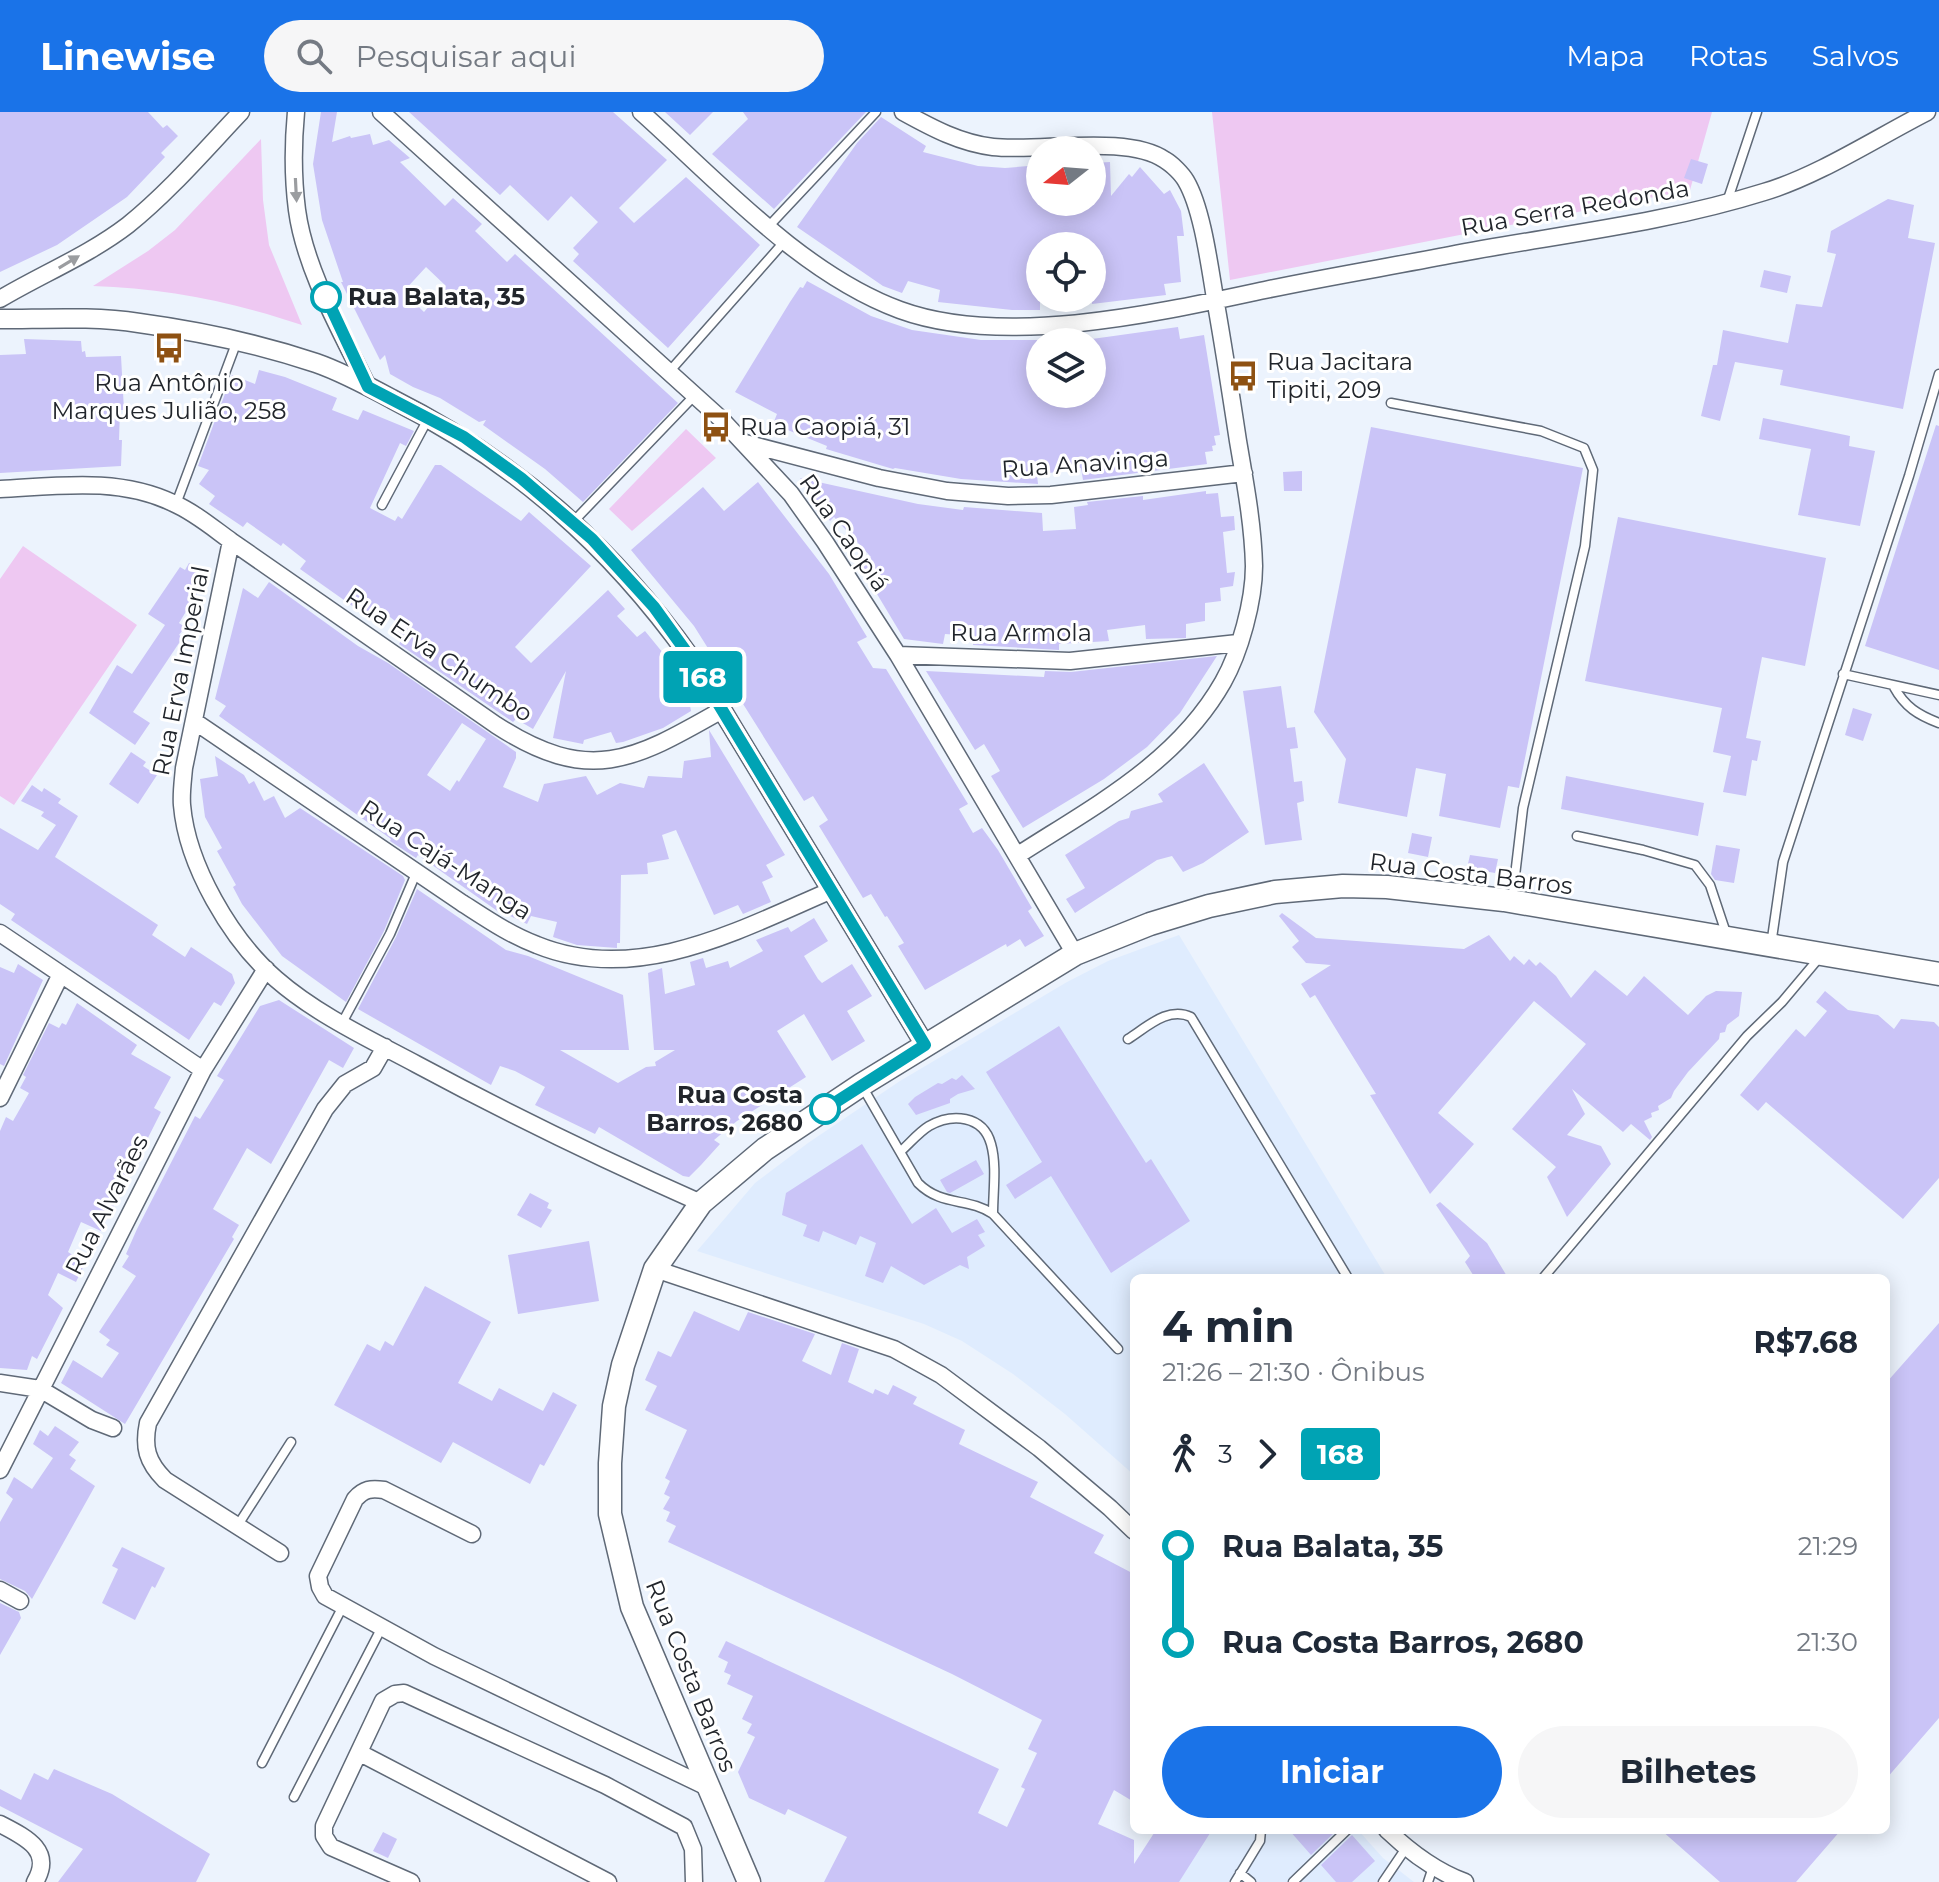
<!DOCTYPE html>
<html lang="pt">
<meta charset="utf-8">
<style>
:root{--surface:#fff;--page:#f6f6f7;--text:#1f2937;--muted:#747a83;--accent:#1a73e8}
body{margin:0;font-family:Montserrat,sans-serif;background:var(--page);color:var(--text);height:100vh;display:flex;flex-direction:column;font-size:30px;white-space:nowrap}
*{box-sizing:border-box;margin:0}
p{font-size:26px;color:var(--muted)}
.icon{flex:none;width:44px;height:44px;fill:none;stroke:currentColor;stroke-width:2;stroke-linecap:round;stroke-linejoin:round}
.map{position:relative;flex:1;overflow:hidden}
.side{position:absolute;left:1130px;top:1162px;width:760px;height:560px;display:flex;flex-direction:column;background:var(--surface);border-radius:12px;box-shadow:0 4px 20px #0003}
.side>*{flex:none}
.badge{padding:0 16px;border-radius:6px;font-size:28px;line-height:52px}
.needle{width:52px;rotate:253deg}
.tools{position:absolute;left:1026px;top:24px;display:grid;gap:16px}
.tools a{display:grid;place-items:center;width:80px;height:80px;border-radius:50%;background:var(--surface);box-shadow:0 4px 20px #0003;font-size:40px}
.map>.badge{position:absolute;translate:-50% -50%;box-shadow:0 0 0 4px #fff}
.legs{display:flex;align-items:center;gap:12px;height:88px;padding:0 32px;font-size:26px}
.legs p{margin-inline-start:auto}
.head{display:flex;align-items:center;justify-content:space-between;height:136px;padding:0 32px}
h1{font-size:44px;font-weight:700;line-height:60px}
.action{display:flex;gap:16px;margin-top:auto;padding:16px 32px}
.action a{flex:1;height:92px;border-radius:48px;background:var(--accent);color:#fff;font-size:32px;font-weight:700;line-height:92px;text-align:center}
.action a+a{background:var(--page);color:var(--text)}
ul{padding:0 32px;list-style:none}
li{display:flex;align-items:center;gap:28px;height:96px;font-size:30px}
li i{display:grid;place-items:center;width:12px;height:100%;margin:0 10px;background:currentColor}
li i::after{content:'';width:20px;height:20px;margin:-10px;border:6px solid;border-radius:50%;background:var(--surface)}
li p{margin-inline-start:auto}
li:first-child i{background:linear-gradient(#0000 50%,currentColor 0)}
li:last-child i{background:linear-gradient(currentColor 50%,#0000 0)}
header{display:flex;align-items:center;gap:48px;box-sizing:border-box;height:112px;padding:0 40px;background:var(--accent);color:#fff}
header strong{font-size:38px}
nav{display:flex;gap:44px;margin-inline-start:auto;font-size:28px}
.search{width:560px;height:72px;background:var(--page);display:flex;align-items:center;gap:20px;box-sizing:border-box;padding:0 28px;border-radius:44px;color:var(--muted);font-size:30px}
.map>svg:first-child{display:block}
.built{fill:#dfecfe}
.green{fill:#eec8f2}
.building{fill:#cac4f7;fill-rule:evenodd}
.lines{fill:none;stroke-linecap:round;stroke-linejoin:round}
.service-casing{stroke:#5f6977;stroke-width:11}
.minor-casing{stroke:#5f6977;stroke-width:19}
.tertiary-casing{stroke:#5f6977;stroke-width:21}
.secondary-casing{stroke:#5f6977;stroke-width:25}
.service{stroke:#fff;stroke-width:8}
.minor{stroke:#fff;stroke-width:16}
.tertiary{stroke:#fff;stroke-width:18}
.secondary{stroke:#fff;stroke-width:22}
.oneway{fill:#9b9da0}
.line-1-casing{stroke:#fff;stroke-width:18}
.line-1{stroke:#00a3b4;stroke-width:12}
.stop-1-dot{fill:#fff;stroke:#00a3b4;stroke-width:4}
.labels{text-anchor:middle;stroke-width:6;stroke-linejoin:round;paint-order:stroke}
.street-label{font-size:24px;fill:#21252b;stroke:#fff}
.stop-label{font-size:24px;font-weight:bold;fill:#21252b;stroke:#fff;text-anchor:start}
.poi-label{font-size:24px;fill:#21252b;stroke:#fff;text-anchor:start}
</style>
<header>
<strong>Linewise</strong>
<div class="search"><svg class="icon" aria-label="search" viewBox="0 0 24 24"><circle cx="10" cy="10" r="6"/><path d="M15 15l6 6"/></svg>Pesquisar aqui</div>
<nav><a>Mapa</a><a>Rotas</a><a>Salvos</a></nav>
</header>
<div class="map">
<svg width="1939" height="1770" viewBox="0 0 1939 1770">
<rect width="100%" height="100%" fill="#ecf3fd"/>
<!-- built -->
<path class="built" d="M1179,823L1387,1166H1134V1363L1065,1302L1013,1262L962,1229L924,1212L697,1139L755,1071L808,1031L900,969L1067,870L1108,849Z
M1211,1718H1358L1383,1746L1414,1770H1178Z"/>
<!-- green -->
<path class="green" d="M1212,0H1712L1690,78L1230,168Z
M261,27L263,88L269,133L302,213C234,190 164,176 93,174L148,139L175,118Z
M686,317L716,346L632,419L609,397Z
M23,434L137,513L14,693L0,684V467Z"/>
<!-- building -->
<path class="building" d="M0,0H148L163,16L167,13L178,24L161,41L165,45L127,85L57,133L0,160Z
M321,0H337L332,30L350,24L351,26L370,22L373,33L389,28L410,46L400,50L445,94L453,86L482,112L475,119L507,150L515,142L678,291L583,390L545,357L483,313L486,308L479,310L440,286L413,275L390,262L385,243L380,248L341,170H343L322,108L313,52ZM426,155L446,174L424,200L403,180Z
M409,0H613L667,48L619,96L634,111L686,65L760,133L668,236L573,149L579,142L573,136L598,110L571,84L548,109L510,73L500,83Z
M665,0H713L690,23Z
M743,0H866L774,97L712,42L748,7Z
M881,5L926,34L923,40L978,54L1005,56L1040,53V90H1092V51L1110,50L1111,84L1129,62L1132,65L1140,55L1164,82L1170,78L1181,99L1184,124H1177L1181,170L1164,172L1166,183L1092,192V134H1040V198H1012L938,190L940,178L908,169L902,181L883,174L797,115L857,31Z
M1691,47L1708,52L1702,72L1684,66Z
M1888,87L1914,93L1908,126L1935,131L1903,297L1780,273L1783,258L1735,250L1720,309L1701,304L1713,253H1717L1723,218L1788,231L1796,192L1822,195L1836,142L1827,140L1831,119Z
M1764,158L1791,164L1787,181L1760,175Z
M807,169L871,204L912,218L981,228H1037V231L1040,230V282H1092V227L1178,215L1180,227L1204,223L1220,323L1214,324L1216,333L1212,334L1213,339L1205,340L1207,352L1083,368L1081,356L1037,363L1038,372L961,367L895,356L893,357L826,337L827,334L773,312L777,302L735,280L790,190L800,175L803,176Z
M24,227L81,229L82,240L85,239L86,245L121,244L124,298H120L119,328H122L121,354L0,361V243L26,242Z
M259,258L285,265L337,286L332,298L358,308L363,298L414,319L406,334L400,331L370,396L395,409L398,404L402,407L435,353H441L521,409L529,400L591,454L515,535L531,551L608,478L625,497L617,504L637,525L645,519L663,541L688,583L691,599L663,616L623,630L616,631L611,620L584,628L583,632L553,626L566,559L533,617L516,607L513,610L399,532L401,529L390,521L398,511L375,494L368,505L300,457L306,449L283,431L281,434L247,410L243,415L209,392L215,384L199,372L209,358L198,354L232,263L255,272Z
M1763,306L1850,324L1849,334L1875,339L1860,414L1798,403L1811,337L1759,327Z
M1936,313L1939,314V558L1865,534Z
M1371,315L1583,356L1519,676L1508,674L1500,716L1439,704L1446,662L1416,656L1407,705L1338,691L1346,647L1314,600Z
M1302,359V379H1284L1283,360Z
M800,366L918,392L963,398L964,395L1042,401L1043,419L1076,417L1074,395L1088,393L1087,390L1143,384V388L1206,379V382L1218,381L1221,405L1234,404L1235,418L1223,420L1227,461L1235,460L1233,474L1220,476L1221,489L1205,491V509L1186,512V526L1146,527L1145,513L1107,518L1109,529L1059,532V538L973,533L974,524L945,522L943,532L904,527L859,452L871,445L834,405L830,409Z
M758,370L829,462L867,525L857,530L873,556L886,557L968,692L959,697L973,721L982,716L998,738L1032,796L1028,799L1044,824L1025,835L1020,827L1007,835L1006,832L925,878L898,834L904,831L887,804L885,805L871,782L863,786L819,714L828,708L813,684L804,689L694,514L631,438L703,375L724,399Z
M1618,405L1826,446L1805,554L1762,545L1746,626L1761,629L1757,649L1752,648L1746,684L1723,680L1731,644L1713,640L1722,596L1585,569Z
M189,451L203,460L199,466L204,470L179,511L185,515L179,523L183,525L133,600L150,611L135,633L89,601L117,553L132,562L165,513L148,502L180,455L185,458Z
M269,470L358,534L388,551L516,640V646L503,675L538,690L544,672L586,664L597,683L620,671L644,676L648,664L682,666L684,649L711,645L709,618L785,743L766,753L773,765L762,770L771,790L743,802L738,793L714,803L676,718L662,723L669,747L647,751L648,762L621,763L620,831H617V836L577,833L553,825L557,810L531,804L527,812L504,801L503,803L418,743L416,746L390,729L391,727L219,604L226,594L215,587L243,476L258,486ZM462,611L486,627L459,670L457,668L450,679L427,663Z
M1217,544L1180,601L1147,635L1104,667L1023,716L991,664L1000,659L984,632L975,638L926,559L1044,565L1045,559L1071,560Z
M1281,574L1287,616L1295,615L1298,636L1290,637L1294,670L1302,669L1304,689L1297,691L1302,728L1265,733L1243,579Z
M1853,596L1872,602L1863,629L1845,623Z
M131,640L146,650L143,654L157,663L138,692L109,672Z
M215,644L244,663L249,672L254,669L264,689L274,684L285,706L300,696L403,764L405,768L384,819L346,890L282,844L242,792L233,775L236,773L217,739L222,736L205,705L200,667L218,664Z
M1204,651L1249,720L1203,751L1183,760L1172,744L1157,748L1075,801L1066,787L1085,776L1065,743L1119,709L1129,706L1131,699L1163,690L1158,682Z
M1566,664L1704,691L1698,724L1561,697Z
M32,673L42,680L44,676L61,687L58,691L78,704L55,745L158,813L152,823L185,845L191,835L232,862L235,871L221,894L214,890L189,928L11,808L15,802L0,792V716L38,738L56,713L41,704L44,700L21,689Z
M1412,721L1432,725L1428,745L1408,741Z
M1716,733L1740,737L1734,771L1715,768L1711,762Z
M1470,743L1498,747L1495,761L1467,756Z
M417,777L506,838L528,844L623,883L629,938H560L618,971L646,955L656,954L655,950L675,938H654L648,861L662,856L665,882L695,873L690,850L703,846L706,856L728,849L730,856L763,839L756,828L788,815L791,820L814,806L828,829L804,844L818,867L822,871L852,852L872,884L847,899L865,929L832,949L804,902L777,919L806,965L737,1009L714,1028L720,1032L701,1053L689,1065L683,1064L599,1015L595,1022L535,993L545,975L515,959L500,954L491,973L358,897L396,825Z
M1282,801L1316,826L1464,837L1489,823L1510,849L1514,844L1524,853L1529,847L1536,854L1540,850L1556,864L1571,886L1595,858L1627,884L1644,864L1688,903L1706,884L1716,879L1742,880L1739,904L1727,913L1725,920L1720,921L1719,927L1688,960L1674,979L1671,986L1658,994L1659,998L1651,1001L1652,1005L1644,1009L1652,1025L1650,1028L1631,1012L1623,1020L1572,977L1585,1002L1567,1023L1601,1034L1611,1052L1567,1105L1547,1065L1556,1055L1512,1017L1586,932L1534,889L1438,1001L1474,1032L1430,1082L1370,983L1376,982L1342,927L1315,883L1310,886L1301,872L1331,853L1306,851L1292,835L1299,829L1279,804Z
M18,852L43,868L4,954L0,952V855L14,861Z
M1825,879L1848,898L1878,903L1894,917L1901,907L1934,910L1939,915V1066L1903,1107L1766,990L1758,999L1740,983L1796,917L1805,925L1827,899L1816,890Z
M279,888L354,936L343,956L329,948L271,1052L247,1036L213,1097L239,1113L232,1125L234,1127L125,1312L61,1271L73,1248L102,1266L119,1241L106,1233L110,1228L99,1220L136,1164L122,1155L129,1144L126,1142L137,1117L195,1004L200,1007L224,968L217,964L260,894Z
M77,891L137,933L131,942L171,965L154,996L161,1000L101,1119L81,1110L68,1140L85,1151L76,1170L58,1161L48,1183L63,1196L37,1247L32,1244L27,1258L0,1256V1019L6,1005L13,1009L29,981L20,976L26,965L23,963L49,911L59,916L62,911L66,913Z
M1059,914L1146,1051L1151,1047L1190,1109L1111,1161L1051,1064L1015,1087L1006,1073L1042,1050L986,960Z
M962,963L975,977L958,982L950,987V991L916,1003L908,992L915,985L938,971L942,972L952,966L956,968Z
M862,1032L912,1112L936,1096L952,1121L977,1107L985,1120L978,1123L985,1134L967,1145L969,1157L960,1153L924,1173L891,1154L883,1171L865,1164L876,1131L860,1124L856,1133L823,1119L819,1130L803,1124L807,1113L782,1103L786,1081Z
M976,1048L984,1062L950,1081L947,1080L940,1068Z
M530,1081L549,1091L547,1096L552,1098L541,1116L517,1103Z
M1440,1090L1487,1131L1508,1166H1475L1465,1150L1470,1144L1436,1093Z
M589,1129L599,1189L518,1202L508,1143Z
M425,1174L491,1210L458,1271L492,1289L499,1276L543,1299L553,1280L577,1293L544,1354L540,1352L530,1372L453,1330L441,1351L334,1293L367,1232L380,1239L385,1229L393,1234Z
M694,1199L739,1219L748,1200L815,1222L802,1249L831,1263L842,1231L859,1237L848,1270L873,1282L875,1277L888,1283L893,1273L917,1285L913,1292L965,1318L959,1332L1038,1370L1030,1385L1104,1423L1094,1441L1134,1462V1690L1114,1678L1098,1712L1134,1728V1752L1156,1718H1212L1179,1770H824L847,1725L788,1697L785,1703L749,1686L738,1660L755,1625L747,1621L752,1612L742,1607L753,1584L727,1572L731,1563L724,1560L728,1550L718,1545L726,1529L999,1657L978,1701L1007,1715L1025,1677L1021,1675L1037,1641L1028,1637L1042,1608L952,1562L668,1430L676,1414L666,1409L670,1400L663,1397L670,1385L664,1382L670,1369L665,1366L687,1318L645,1298L657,1274L645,1268L658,1239L671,1245Z
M1939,1211V1606L1886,1667V1271Z
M55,1314L79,1330L69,1343L76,1348L70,1357L95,1374L32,1487L25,1479L0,1467V1410L13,1387L6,1381L14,1365L32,1377L53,1346L33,1332L40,1318L48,1324Z
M122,1435L165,1456L155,1476L152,1474L135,1508L102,1491L118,1457L112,1454Z
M0,1491L19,1500L21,1506L0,1543Z
M54,1657L112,1682L210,1742L196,1770H58L83,1737L0,1694V1677L21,1688L34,1661L48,1668Z
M1289,1718H1337L1311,1743Z
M1661,1718H1841L1796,1770H1720Z
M383,1720L397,1727L388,1746L373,1739Z
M1352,1723L1375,1749L1352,1770H1336L1321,1753Z"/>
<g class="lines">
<!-- service casing -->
<g class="service-casing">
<path id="service" d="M1727,90L1757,0
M768,115L876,0
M669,260L784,130
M1391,291L1541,319L1584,336L1593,358L1585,434L1523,696L1512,789
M176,392L237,229
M382,393L429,305
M573,410L695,283
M1843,562L1939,583
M1894,575C1905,595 1918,603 1939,611
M1577,724L1643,738L1695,753L1710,773L1726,821
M1771,833L1783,750L1909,364L1939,262
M342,911L390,822L417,759
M1128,927C1147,915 1168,894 1191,905L1348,1166
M862,974L918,1071C942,1095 968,1085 993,1102L1118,1237
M901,1039C910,1031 919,1020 929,1014C952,1001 983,1003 991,1032C997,1053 993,1080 993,1102
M1543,1166L1747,924L1782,890L1819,846
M238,1413L291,1330
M262,1651L343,1494
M294,1685L382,1515
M1240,1761L1251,1770
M1235,1770L1260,1729L1261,1718
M1293,1770L1347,1718
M1383,1770L1406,1736
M1428,1770L1433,1755"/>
</g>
<!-- minor casing -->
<g class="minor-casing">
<path id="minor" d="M296,0C293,32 293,67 297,98C305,158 342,221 368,275
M381,0L721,307L791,382L825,430L898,543L1075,842
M641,0C718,69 802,162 900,198C1004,236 1158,201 1265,178C1326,165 1388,155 1450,143C1555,123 1662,112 1764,80C1818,64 1876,26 1927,0
M903,0C932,16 960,31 993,35C1039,40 1128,22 1165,48C1172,52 1182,62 1186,69C1203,98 1210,158 1216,192C1224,237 1231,283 1238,329C1245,370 1253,412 1254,454C1254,489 1240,540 1223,570C1177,651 1094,694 1018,743
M0,187C42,162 89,143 128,113C169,80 205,38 241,0
M745,331L879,366L947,379L1008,384L1051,383L1244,361
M0,377C58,374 119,365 173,391C194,400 213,416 231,429L184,656C183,668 181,681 182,693C187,753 231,828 276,867C316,902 369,927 416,952C509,1002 604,1048 701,1091
M231,429L496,613C590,674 634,648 722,598
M898,543L1070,549L1238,531
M194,609L462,791C487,807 510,823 537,833C638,874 741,817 832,778
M0,821L203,958
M0,986L61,862
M655,1157L894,1237L941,1263L1039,1336L1110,1396L1134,1419
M0,1271L40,1277L92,1308L113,1316
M0,1358L203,958L266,857
M472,1422L384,1378C371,1376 364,1377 355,1387L318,1464L320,1475L325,1484L434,1544L707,1675
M280,1441L165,1368C147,1350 143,1335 148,1311L325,997L345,972L373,956L385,935
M0,1478L20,1489
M360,1641L608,1770
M0,1712C25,1725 54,1738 35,1770
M1387,1718C1410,1740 1435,1759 1465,1770
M411,1770L331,1735L324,1724V1714L383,1589L395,1582L404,1581L605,1673L684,1715L693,1737L694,1770"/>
</g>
<!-- tertiary casing -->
<g class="tertiary-casing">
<path id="tertiary" d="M0,207C46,207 94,204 139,211C198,219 259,232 316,251C342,260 368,274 392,287C515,349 610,433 690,545L925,933"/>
</g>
<!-- secondary casing -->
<g class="secondary-casing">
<path id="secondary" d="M749,1770L632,1495L610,1402V1351L614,1294L623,1253L655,1157L701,1091L765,1037L861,973L1075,842L1150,812L1209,794L1275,780L1343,774L1387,775L1504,788L1939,862"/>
</g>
<!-- service -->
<use href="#service" class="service"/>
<!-- minor -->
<use href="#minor" class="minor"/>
<!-- tertiary -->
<use href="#tertiary" class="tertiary"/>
<!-- secondary -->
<use href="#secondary" class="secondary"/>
</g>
<!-- one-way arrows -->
<defs><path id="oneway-solid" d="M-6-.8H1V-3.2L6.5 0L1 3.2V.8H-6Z" transform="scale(2)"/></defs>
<g class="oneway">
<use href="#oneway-solid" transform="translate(296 78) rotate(87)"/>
<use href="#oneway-solid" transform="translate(69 150) rotate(-31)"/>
</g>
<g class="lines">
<!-- line-1 casing -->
<g class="line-1-casing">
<path id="line-1" d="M326,185L368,275L464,325L521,366L592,427L654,495L690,545L925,933L825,997"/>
</g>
<!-- line-1 -->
<use href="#line-1" class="line-1"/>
</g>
<!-- icons -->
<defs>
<g id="bus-bare" transform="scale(2.4)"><path d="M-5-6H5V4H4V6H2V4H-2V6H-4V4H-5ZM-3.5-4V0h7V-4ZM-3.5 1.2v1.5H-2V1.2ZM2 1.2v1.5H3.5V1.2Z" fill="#8e5112" stroke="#fff" stroke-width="2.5" paint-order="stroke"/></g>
</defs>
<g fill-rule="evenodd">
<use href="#bus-bare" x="169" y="236"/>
<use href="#bus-bare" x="1243" y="264"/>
<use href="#bus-bare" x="716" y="315"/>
</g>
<!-- markers -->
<g class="stop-1-dot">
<circle cx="326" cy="185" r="14"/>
<circle cx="825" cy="997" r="14"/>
</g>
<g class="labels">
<!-- street labels -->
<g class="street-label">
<text transform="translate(1575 96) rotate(-10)" y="8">Rua Serra Redonda</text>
<text transform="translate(1085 352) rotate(-4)" y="8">Rua Anavinga</text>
<text transform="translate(844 421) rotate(55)" y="8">Rua Caopiá</text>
<text x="1021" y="529">Rua Armola</text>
<text transform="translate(439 543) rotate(34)" y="8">Rua Erva Chumbo</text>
<text transform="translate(181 559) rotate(-79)" y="8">Rua Erva Imperial</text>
<text transform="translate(446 748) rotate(33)" y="8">Rua Cajá-Manga</text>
<text transform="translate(1471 762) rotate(7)" y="8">Rua Costa Barros</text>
<text transform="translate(107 1093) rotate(-63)" y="8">Rua Alvarães</text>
<text transform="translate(691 1564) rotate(68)" y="8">Rua Costa Barros</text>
</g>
<!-- stop labels -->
<g class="stop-label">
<text x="348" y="193">Rua Balata, 35</text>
<text x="803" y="991" text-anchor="end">Rua Costa<tspan x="803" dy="28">Barros, 2680</tspan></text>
</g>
<!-- poi labels -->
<g class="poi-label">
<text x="1267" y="258">Rua Jacitara<tspan x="1267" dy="28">Tipiti, 209</tspan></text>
<text x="169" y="279" text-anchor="middle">Rua Antônio<tspan x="169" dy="28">Marques Julião, 258</tspan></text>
<text x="740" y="323">Rua Caopiá, 31</text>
</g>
</g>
</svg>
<div class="tools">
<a><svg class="needle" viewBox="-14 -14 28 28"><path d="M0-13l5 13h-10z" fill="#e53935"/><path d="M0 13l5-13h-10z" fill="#747a83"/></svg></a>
<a><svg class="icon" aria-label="locate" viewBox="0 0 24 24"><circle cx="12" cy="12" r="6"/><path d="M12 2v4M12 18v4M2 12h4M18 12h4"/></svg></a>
<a><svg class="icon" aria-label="layers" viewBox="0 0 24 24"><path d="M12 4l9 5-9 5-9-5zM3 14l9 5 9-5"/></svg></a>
</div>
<b class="badge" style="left:703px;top:565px;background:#00a3b4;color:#fff">168</b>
<section class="side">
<div class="head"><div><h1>4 min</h1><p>21:26 – 21:30 · Ônibus</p></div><b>R$7.68</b></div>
<div class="legs"><svg class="icon" aria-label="walk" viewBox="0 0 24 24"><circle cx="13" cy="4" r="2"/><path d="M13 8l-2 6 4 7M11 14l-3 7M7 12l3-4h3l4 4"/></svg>3<svg class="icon" aria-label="forward" viewBox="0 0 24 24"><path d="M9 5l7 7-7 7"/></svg><b class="badge" style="background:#00a3b4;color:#fff">168</b></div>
<ul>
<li><i style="color:#00a3b4"></i><b>Rua Balata, 35</b><p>21:29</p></li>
<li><i style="color:#00a3b4"></i><b>Rua Costa Barros, 2680</b><p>21:30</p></li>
</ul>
<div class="action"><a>Iniciar</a><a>Bilhetes</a></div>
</section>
</div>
